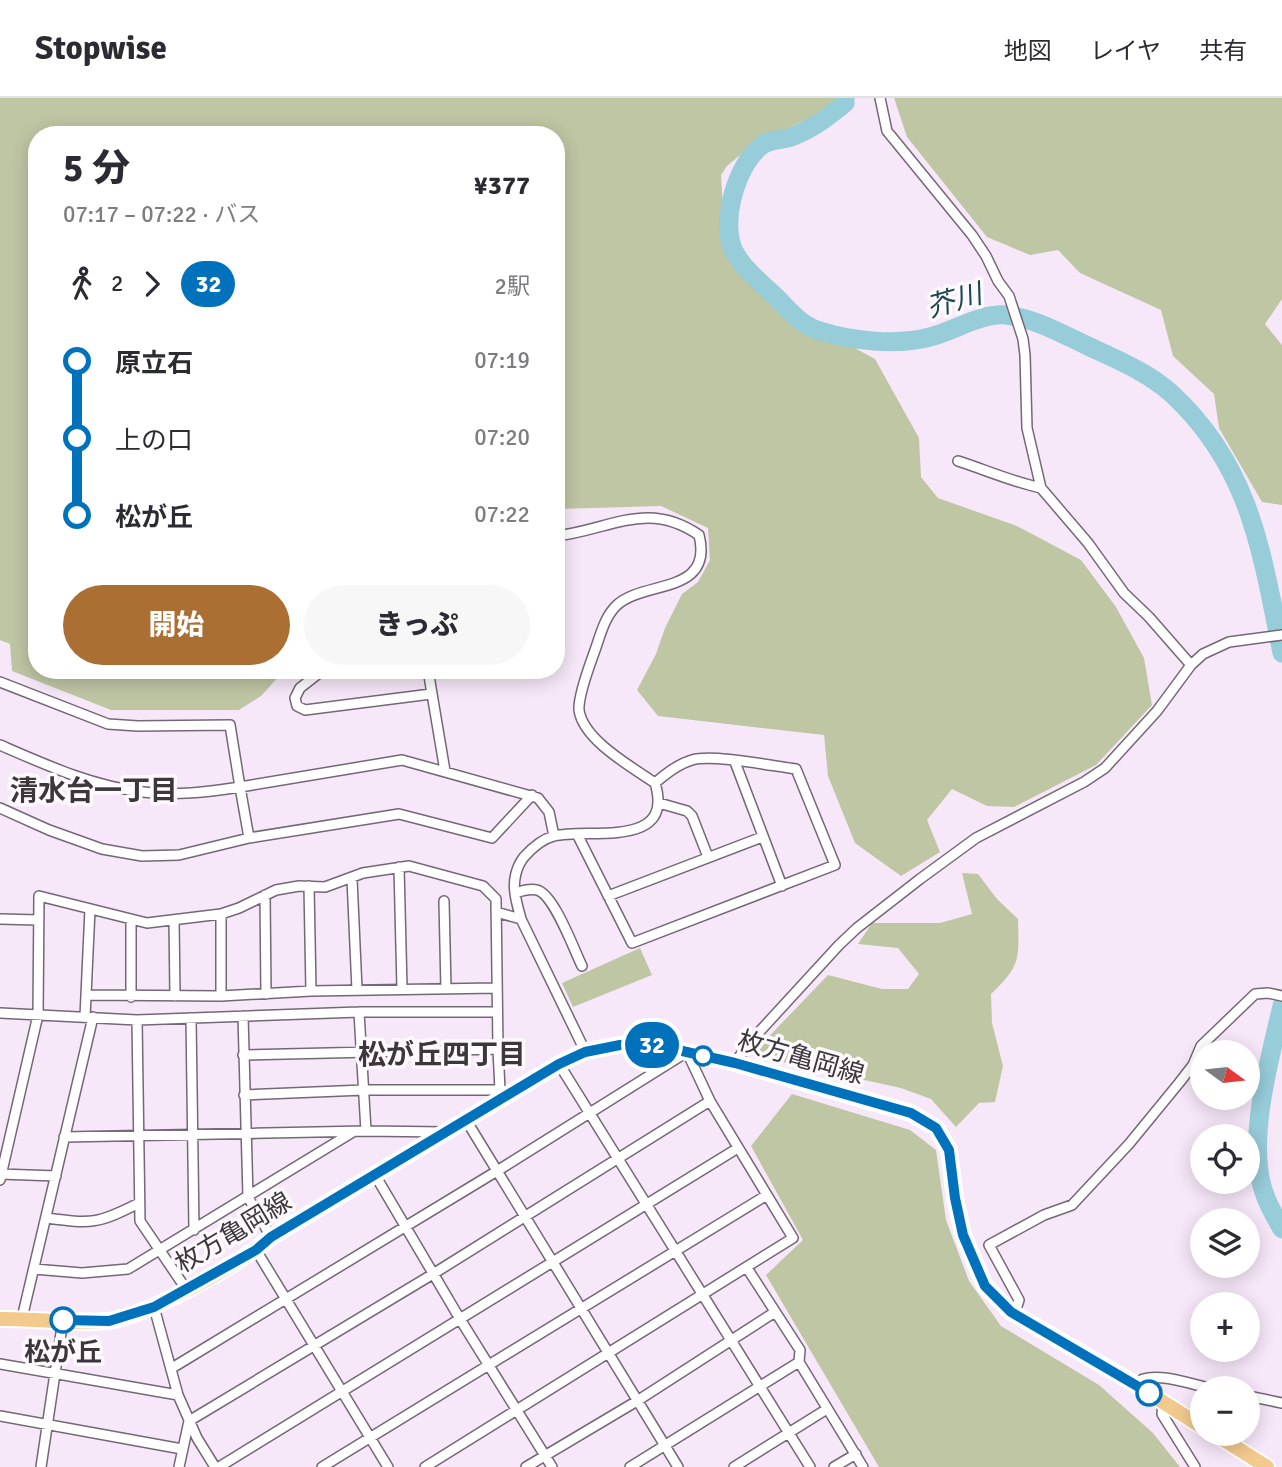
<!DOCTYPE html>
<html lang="ja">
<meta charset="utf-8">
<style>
:root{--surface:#fff;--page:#f7f7f7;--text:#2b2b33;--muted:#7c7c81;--line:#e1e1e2;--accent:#ab6e33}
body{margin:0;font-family:Signika,"Noto Sans JP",sans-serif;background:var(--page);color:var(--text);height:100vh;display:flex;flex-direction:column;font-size:26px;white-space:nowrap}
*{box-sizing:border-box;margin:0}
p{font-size:23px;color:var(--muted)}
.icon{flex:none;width:38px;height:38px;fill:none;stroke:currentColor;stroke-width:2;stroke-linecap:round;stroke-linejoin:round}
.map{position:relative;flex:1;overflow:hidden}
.panel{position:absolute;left:28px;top:28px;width:537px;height:553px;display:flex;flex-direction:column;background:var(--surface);border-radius:28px;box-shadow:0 4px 18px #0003}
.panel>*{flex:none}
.badge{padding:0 14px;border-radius:23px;font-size:24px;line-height:46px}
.needle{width:46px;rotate:105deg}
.buttons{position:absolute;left:1190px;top:942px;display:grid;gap:14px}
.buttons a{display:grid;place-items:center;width:70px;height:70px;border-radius:50%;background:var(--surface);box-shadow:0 4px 18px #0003;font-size:35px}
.map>.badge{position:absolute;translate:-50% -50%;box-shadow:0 0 0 4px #fff}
.legs{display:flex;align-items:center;gap:10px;height:77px;padding:0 35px;font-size:23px}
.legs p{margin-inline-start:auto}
.headline{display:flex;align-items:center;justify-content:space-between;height:119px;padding:0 35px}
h1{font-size:38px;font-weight:800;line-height:52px}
.cta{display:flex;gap:14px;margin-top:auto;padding:14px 35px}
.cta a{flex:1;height:80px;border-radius:42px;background:var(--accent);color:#fff;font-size:28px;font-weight:800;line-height:80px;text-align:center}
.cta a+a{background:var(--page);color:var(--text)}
ul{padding:0 35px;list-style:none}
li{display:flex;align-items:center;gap:24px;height:77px;font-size:26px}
li i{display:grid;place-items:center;width:10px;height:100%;margin:0 9px;background:currentColor}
li i::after{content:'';width:18px;height:18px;margin:-9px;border:5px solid;border-radius:50%;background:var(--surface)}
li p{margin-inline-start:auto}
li:first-child i{background:linear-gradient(#0000 50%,currentColor 0)}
li:last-child i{background:linear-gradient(currentColor 50%,#0000 0)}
header{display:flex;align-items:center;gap:42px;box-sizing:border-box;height:98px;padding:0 35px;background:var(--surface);border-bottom:2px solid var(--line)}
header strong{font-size:33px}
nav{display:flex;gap:38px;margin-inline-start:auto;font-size:24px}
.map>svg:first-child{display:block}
.green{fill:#bfc6a4}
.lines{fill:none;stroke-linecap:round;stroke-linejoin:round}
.river{stroke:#97ccd9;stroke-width:19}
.minor-casing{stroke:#746776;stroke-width:12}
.primary-casing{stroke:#fff;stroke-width:18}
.minor{stroke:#fff;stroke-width:9}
.primary{stroke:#f2ca8e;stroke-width:14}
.line-1-casing{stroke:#fff;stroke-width:16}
.line-1{stroke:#0072bc;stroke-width:10}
.stop-1-dot{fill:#fff;stroke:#0072bc;stroke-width:3.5}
.labels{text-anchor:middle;stroke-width:7;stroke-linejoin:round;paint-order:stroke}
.street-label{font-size:26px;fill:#3d373d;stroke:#fdf9fd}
.stop-label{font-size:26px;font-weight:bold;fill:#3d373d;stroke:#fdf9fd}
.water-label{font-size:28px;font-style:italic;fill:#184751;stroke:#fdf9fd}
.neighbourhood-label{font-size:28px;font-weight:bold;fill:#3d373d;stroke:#fdf9fd}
</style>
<header>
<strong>Stopwise</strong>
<nav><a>地図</a><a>レイヤ</a><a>共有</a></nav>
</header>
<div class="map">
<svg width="1282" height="1369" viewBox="0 0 1282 1369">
<rect width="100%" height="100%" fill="#f7e8f9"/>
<!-- green -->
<path class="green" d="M0,0H836L824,14L784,32L762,39L727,68L721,77L724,127L729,155L747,184L807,236L851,248L875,261L919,340L921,379L938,400L1017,428L1081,462L1116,509L1144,560L1152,607L1096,667L1014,709L987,708L952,691L927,722L940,754L901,778L855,745L828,678L824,637L658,618L637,592L656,556L665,530L682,496L698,484L710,462L708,430L661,408L557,411L556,37H37V287L31,288L37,335V572H264L281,576L261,598L239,612H111L12,573L10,546L0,542Z
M894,0H1282V201L1265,226L1282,247V407L1262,404L1219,330L1214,296L1173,258L1161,212L1080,175L1058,152L1030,157L987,139L907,39Z
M962,775L978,776L997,801L1018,821C1019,860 1021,868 991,896L992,925L1003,968L995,1004L979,1005L956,1029L931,1001L901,990L764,960L754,954L828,877L882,891H908L919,876L898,850L858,846L872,825H940L972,816Z
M640,850L652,877L573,909L562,885Z
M792,996L910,1032L936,1052L946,1122L969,1183L1001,1228L1099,1287L1153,1335L1180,1369H879L766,1177L803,1142L751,1048Z"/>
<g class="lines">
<!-- river -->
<path class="river" d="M845,0V5C828,19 811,32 791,39C781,43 771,40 761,48C736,67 719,127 735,155C745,173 764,187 778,201C791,214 802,228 820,233C852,243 897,248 930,239C954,233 981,215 1006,217C1035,220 1064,237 1090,249C1118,262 1149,275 1172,296C1251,369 1262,456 1282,555
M1282,908C1270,960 1245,1047 1265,1097C1269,1109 1276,1120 1282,1131"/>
<!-- minor casing -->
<g class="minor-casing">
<path id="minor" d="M880,0L887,33L972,137L986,158L998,183L1009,198L1023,241L1025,257L1027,330L1041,390L1088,445L1124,495L1149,519L1191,567
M958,363C986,372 1013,384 1041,390
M323,572L300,590L295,600L297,608L305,612L431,596
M428,572L445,673
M0,584L108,626L138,628L230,627L240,689C208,694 175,698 143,694C92,688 46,667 0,647
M735,664L782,788
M659,705L687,713L692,718L708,759
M0,710L49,732L102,751L142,758L179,757L249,740L399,716L492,740L532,697
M577,736L632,845L835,767L796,671C772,668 713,656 692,662C678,666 666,676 655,685
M249,740L240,689L402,662L538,700L549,714L554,738
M399,769L402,891
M352,781L357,892
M309,788L311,893
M515,795C521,793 529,790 537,792C554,796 574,852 582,868
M265,797L266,896
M608,798L762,739
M444,803L446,891
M496,814L521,821L585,953
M221,816V898
M0,821L38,822
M521,821C519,813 516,804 515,795C513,783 516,769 524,759C532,750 542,741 554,738C591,730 675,751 655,685C632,669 583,642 579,612C578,598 589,569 594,555C600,539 604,519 617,507C644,482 714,497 699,437C647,401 610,432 556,438
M174,822L175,898
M86,897L221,898L311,893L496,890
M131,899V821
M359,914L366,1033
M0,915L137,922L359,914H497
M243,918L248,1099L271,1139
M85,919L90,811
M191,920L194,1132
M137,922L140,1123L186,1191
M243,957L498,951
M735,965L749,945L839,847L857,830L920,781L976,740L1084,684L1105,670L1157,613L1191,567L1203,556L1229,544L1282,537
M559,966L810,1369
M244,997L364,992H500
M466,1022L678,1369
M64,1039L366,1033L444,1034
M0,1076L56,1078
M375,1077L460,1221L552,1369
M0,1082L38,917L39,798L147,825L221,816L239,810L276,792L299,788L325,789L363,775L409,768L483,788L496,801L498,951L500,992L503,998
M47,1120C92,1126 98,1126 139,1105
M256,1152L388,1369
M747,1170L800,1252L799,1264L863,1369
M34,1171L82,1175L128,1171L353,1034
M154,1209L178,1297L197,1340L215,1369
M1011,1214L1017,1208L1019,1202L989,1147L1044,1117L1072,1107L1129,1046L1179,985L1193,967L1201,948L1255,896L1268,895L1282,898
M22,1220L93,919
M0,1266L178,1297
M172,1270L497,1073L687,954L710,1003L793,1140L425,1369
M1135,1286C1149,1271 1190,1286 1209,1290
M1248,1298L1282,1305
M1163,1304L1162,1316L1195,1369
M0,1318L182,1351
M41,1369L63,1222
M179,1369L189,1323L433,1176L710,1003
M219,1369L738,1050
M322,1369L767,1097
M526,1369L637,1303L775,1214
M630,1369L799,1264
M734,1369L827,1311
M834,1369L856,1356"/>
</g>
<!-- primary casing -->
<g class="primary-casing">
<path id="primary" d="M0,1221C36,1220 73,1227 108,1223C148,1218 241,1165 271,1139L559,966L585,953L620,947H656L735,965L911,1015L936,1030L949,1052L955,1100L963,1137L985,1188L1011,1214L1135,1286L1202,1329
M1213,1335L1267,1369"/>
</g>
<!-- minor -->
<use href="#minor" class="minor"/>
<!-- primary -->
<use href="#primary" class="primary"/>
</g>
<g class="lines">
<!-- line-1 casing -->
<g class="line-1-casing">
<path id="line-1" d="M63,1222L109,1223L154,1209L256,1152L271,1139L559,966L585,954L620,947H656L735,965L911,1015L936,1030L949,1052L955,1100L963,1137L985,1188L1011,1214L1149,1295"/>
</g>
<!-- line-1 -->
<use href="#line-1" class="line-1"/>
</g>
<!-- markers -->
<g class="stop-1-dot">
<circle cx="703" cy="958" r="9"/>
<circle cx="63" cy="1222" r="12"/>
<circle cx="1149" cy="1295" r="12"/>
</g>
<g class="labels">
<!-- street labels -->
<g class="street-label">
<text transform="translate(801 959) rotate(16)" y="9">枚方亀岡線</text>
<text transform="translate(233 1134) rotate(-31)" y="9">枚方亀岡線</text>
</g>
<!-- stop labels -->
<g class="stop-label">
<text x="63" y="1263">松が丘</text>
</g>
<!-- water labels -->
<g class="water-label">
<text transform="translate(954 202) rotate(-16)" y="10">芥川</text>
</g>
<!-- neighbourhood labels -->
<g class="neighbourhood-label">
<text x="94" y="702">清水台一丁目</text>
<text x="442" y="966">松が丘四丁目</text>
</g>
</g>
</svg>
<div class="buttons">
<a><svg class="needle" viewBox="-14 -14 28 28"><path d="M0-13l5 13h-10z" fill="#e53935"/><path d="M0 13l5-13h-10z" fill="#7c7c81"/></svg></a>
<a><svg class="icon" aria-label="locate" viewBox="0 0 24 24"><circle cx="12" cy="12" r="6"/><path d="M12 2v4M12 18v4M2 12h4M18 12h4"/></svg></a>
<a><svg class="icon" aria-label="layers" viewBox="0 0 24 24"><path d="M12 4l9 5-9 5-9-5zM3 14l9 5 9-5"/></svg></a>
<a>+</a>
<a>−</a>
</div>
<b class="badge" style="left:652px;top:947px;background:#0072bc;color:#fff">32</b>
<section class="panel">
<div class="headline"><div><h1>5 分</h1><p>07:17 – 07:22 · バス</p></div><b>¥377</b></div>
<div class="legs"><svg class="icon" aria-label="walk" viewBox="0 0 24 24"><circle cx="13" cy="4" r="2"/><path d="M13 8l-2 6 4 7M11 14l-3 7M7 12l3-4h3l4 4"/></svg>2<svg class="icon" aria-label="forward" viewBox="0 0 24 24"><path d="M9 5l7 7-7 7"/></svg><b class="badge" style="background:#0072bc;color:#fff">32</b><p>2駅</p></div>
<ul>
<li><i style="color:#0072bc"></i><b>原立石</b><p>07:19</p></li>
<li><i style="color:#0072bc"></i><span>上の口</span><p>07:20</p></li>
<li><i style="color:#0072bc"></i><b>松が丘</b><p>07:22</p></li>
</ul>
<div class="cta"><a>開始</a><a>きっぷ</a></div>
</section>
</div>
